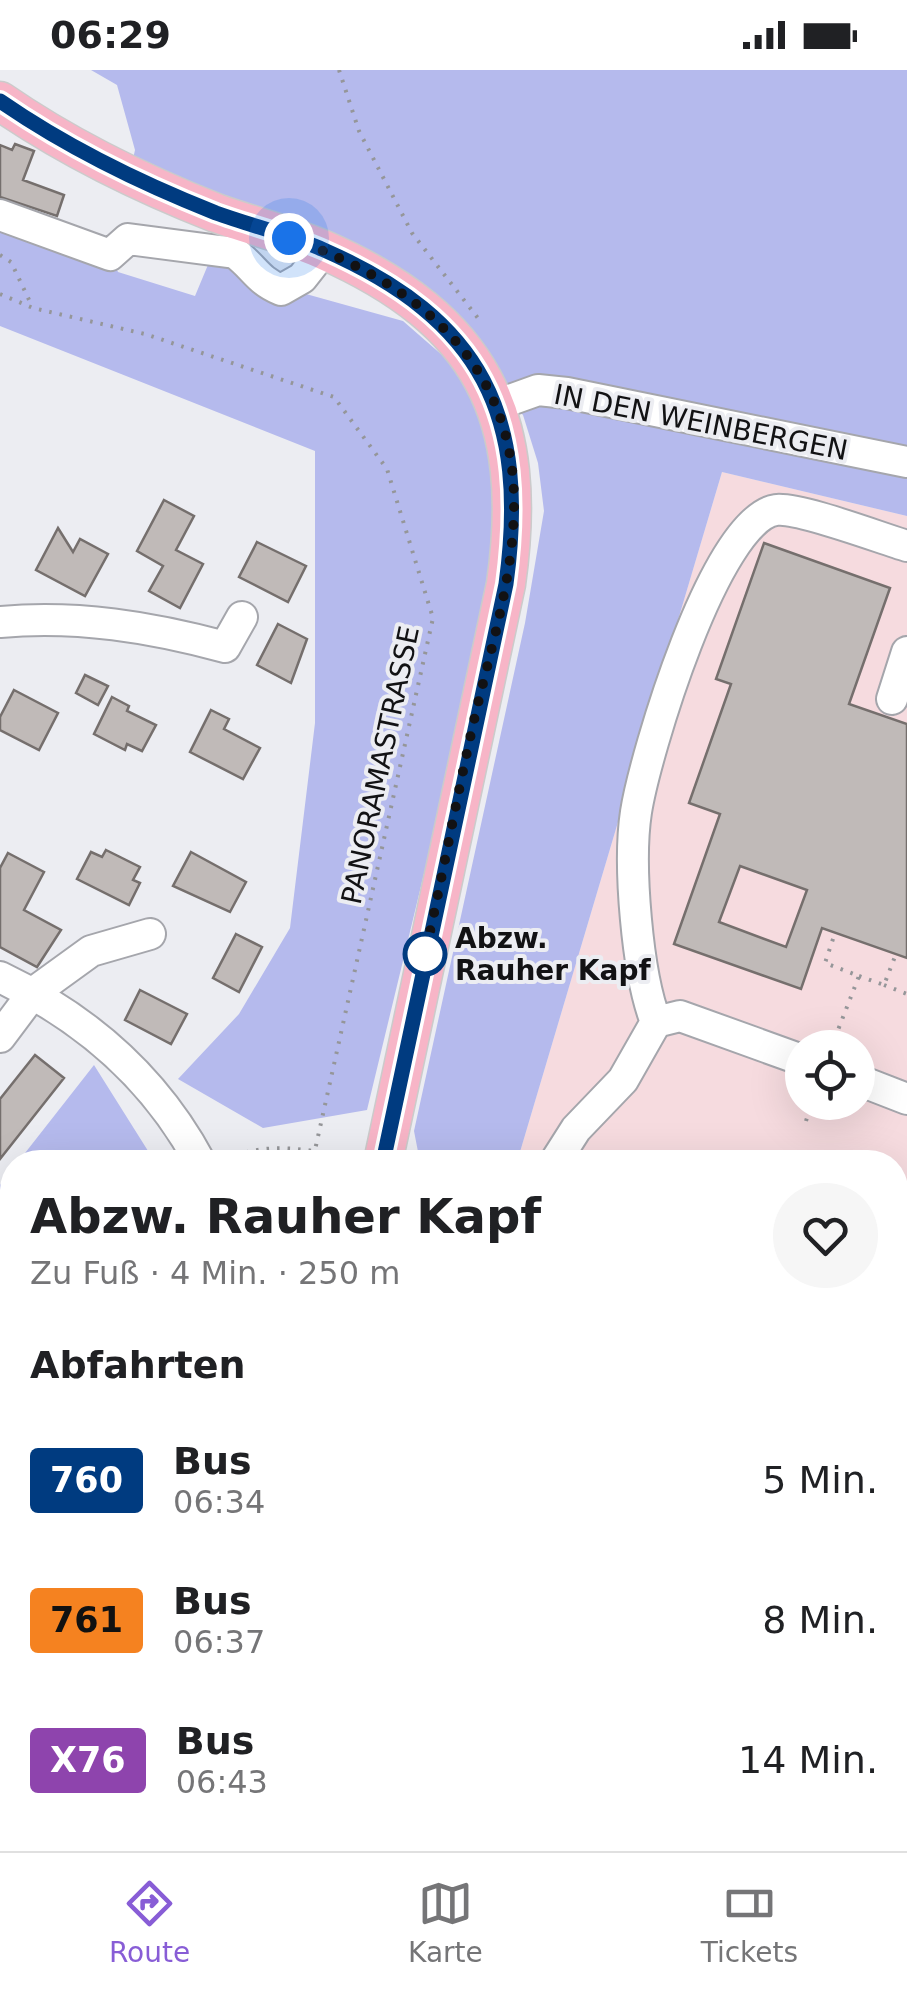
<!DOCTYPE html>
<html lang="de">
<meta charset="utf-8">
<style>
:root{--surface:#fff;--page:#f6f6f6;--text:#202124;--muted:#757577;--line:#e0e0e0;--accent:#885dd6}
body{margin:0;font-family:"DejaVu Sans",sans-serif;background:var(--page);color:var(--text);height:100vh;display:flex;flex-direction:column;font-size:38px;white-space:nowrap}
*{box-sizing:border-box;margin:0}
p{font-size:32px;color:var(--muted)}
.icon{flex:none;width:55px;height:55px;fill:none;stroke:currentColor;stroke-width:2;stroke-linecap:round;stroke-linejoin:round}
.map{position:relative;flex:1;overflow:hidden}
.drawer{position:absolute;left:0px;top:1080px;width:908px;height:702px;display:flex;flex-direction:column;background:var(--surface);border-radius:40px 40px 0 0;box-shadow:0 10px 40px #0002}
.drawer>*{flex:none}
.badge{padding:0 20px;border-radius:8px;font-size:35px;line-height:65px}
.tools{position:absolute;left:785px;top:960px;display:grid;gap:20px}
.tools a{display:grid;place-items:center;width:90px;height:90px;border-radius:50%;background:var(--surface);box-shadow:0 10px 40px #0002;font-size:50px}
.you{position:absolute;width:50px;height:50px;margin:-25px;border:8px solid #fff;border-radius:50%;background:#1a73e8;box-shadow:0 0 0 15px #1a73e833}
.map>.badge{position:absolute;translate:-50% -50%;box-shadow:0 0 0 5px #fff}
h2{padding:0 30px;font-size:38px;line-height:90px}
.round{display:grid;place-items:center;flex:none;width:105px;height:105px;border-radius:52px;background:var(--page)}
.summary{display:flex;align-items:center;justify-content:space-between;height:170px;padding:0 30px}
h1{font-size:48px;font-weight:700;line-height:75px}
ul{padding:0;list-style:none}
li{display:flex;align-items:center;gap:30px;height:140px;padding:0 30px}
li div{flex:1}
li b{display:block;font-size:38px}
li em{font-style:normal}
li .badge{min-width:110px;font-weight:700;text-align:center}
.status{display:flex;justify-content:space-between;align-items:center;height:70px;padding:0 50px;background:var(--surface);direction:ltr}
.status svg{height:28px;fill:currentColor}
.tab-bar{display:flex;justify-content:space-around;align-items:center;height:140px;border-top:2px solid var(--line);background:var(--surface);font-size:28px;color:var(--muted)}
.tab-bar a{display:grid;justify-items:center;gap:5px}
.tab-bar .current{color:var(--accent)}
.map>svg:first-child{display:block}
.commercial{fill:#f6dbdf;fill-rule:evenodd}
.green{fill:#b5baed}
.building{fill:#c0bab8;stroke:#756f6d;stroke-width:2.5;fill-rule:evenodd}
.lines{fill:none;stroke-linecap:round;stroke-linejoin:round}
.minor-casing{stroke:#a5a6ac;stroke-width:34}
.major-casing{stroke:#cbcbcb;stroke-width:41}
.path{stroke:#959699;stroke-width:4;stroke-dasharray:2.5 8;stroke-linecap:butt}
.minor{stroke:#fff;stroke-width:30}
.major{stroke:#f7b5c7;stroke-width:38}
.line-casing{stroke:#fff;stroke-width:22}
.line{stroke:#003b80;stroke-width:15}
.walk{stroke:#121214;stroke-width:10;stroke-dasharray:0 18}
.stop-dot{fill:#fff;stroke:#003b80;stroke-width:5}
.labels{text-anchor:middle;stroke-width:8;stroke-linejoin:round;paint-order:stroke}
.street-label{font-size:28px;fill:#121214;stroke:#ecedf2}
.stop-label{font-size:28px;font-weight:bold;fill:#121214;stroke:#ecedf2;text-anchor:start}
</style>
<div class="status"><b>06:29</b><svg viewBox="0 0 49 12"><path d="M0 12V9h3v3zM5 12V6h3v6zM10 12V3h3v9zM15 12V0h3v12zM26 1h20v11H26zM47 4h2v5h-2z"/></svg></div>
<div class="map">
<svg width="907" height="1781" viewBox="0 0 907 1781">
<rect width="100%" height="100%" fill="#ecedf2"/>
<!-- commercial -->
<path class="commercial" d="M722,402L907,446V1246L895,1242V1092H517ZM802,978H858V1032H802Z"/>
<!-- green -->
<path class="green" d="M91,0H907V446L722,402L517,1092H420L414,1061L525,553L544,441L538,393L523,345L469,288L324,180L129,107L135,80L117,15Z
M0,145L110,185L118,202L195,226L210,190L234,196L269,230L306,224L403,251L450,292L482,347L503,443L484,555L367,1040L263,1058L178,1009L239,944L290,858L315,653V381L0,256Z
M94,995L155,1092H18Z
M12,1099V1742L0,1733V1115Z
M895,1242L907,1246V1629L895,1622Z
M895,1673L907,1679V1781H373L372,1770H895Z
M49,1770H311L313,1781H64Z"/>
<!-- building -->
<path class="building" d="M15,74L34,81L23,110L64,125L57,146L0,127V75L12,80Z
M164,430L194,446L176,480L203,494L180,538L149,521L163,496L137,481Z
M58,458L73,482L80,469L108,484L85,526L36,500Z
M257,472L306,496L288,532L239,507Z
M764,473L890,518L849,634L907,654V888L822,858L801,919L674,874L720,744L689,733L731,614L716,609ZM740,796L807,820L786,877L719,852Z
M278,554L307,569L291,613L257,595Z
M85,605L108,616L98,635L76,623Z
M14,620L58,643L39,680L0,660V647Z
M112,627L129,636L127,641L156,655L142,681L127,674L125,680L94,664Z
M211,640L229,649L224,659L260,678L243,709L190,682Z
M106,780L140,797L133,810L140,813L129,835L77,809L91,782L102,787Z
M191,782L246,812L230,842L173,816Z
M8,783L44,802L24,840L61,860L37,897L0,877V798Z
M236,864L262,877L239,922L213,908Z
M140,920L187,944L171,974L125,950Z
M35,985L64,1008L0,1089V1029Z"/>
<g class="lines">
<!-- minor casing -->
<g class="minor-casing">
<path id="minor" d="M0,145L110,185L128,169L235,183C255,198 257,210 281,220L302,208L324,180
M496,335L538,320L567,323L907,392
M0,552C77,545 151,557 225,577L242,547
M892,629L907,582
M0,907C86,948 155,1008 200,1092
M0,967L33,923L91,881L150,864
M802,990L680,946L656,952C637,904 628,794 636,742C645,685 715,449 776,440C799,437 880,468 907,476
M858,1010L907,1029
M555,1092L576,1059L623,1010L656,952
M895,1333L907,1339
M895,1660L907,1666
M899,1781L907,1760"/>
</g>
<!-- major casing -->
<g class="major-casing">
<path id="major" d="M0,31C68,78 140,113 216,143C252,156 290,165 324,180C482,250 530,346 506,514L383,1092
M342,1770L343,1781"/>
</g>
<!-- path -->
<path class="path" d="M339,0L359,61L412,163L481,252
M0,185L11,192L31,234
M0,224L33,238L145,264L334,327L387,399L433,548L315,1080
M859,906L884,915L896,884
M884,915L907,924
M831,978L859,906L825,893L835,863
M806,1051L812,1032
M226,1089C266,1071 311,1079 353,1089
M0,1514L12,1511
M0,1704L12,1714
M83,1770L93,1781
M196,1770L203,1781
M407,1770L408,1781"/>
<!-- minor -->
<use href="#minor" class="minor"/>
<!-- major -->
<use href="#major" class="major"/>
</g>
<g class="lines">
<!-- line casing -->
<g class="line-casing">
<path id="line" d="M0,31C68,78 140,113 216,143C252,156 290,165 324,180C483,250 529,346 506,514L383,1092"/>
</g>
<!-- line -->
<use href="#line" class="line"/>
<!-- walk -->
<path class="walk" d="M289,168C416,212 516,292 514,438C513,508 491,578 475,646C457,725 443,805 425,884"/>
</g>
<!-- markers -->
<circle class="stop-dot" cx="425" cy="884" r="20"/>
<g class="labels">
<!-- street labels -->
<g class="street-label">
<text transform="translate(701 352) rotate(11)" y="10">IN DEN WEINBERGEN</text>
<text transform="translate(380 695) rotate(-78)" y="10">PANORAMASTRASSE</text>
</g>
<!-- stop labels -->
<g class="stop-label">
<text x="455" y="878">Abzw.<tspan x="455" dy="32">Rauher Kapf</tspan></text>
</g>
</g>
</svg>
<div class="tools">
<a><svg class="icon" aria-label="locate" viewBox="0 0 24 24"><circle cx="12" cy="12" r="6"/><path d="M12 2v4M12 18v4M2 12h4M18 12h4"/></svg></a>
</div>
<div class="you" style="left:289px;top:168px"></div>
<section class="drawer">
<div class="summary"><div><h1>Abzw. Rauher Kapf</h1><p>Zu Fuß · 4 Min. · 250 m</p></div><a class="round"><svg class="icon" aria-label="heart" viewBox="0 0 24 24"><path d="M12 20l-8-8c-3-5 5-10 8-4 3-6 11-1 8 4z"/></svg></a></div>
<h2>Abfahrten</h2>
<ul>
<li><span class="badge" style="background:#003b80;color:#fff">760</span><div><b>Bus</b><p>06:34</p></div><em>5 Min.</em></li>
<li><span class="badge" style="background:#f58220;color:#111">761</span><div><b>Bus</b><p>06:37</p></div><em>8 Min.</em></li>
<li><span class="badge" style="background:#8e44ad;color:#fff">X76</span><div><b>Bus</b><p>06:43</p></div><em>14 Min.</em></li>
</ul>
</section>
</div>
<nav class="tab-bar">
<a class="current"><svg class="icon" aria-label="directions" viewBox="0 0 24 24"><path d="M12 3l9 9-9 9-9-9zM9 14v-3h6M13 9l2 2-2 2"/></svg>Route</a>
<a><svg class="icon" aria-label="map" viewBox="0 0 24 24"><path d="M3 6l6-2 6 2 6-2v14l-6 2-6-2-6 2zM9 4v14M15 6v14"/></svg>Karte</a>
<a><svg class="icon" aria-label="tickets" viewBox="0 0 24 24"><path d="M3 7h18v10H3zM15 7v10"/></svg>Tickets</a>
</nav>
